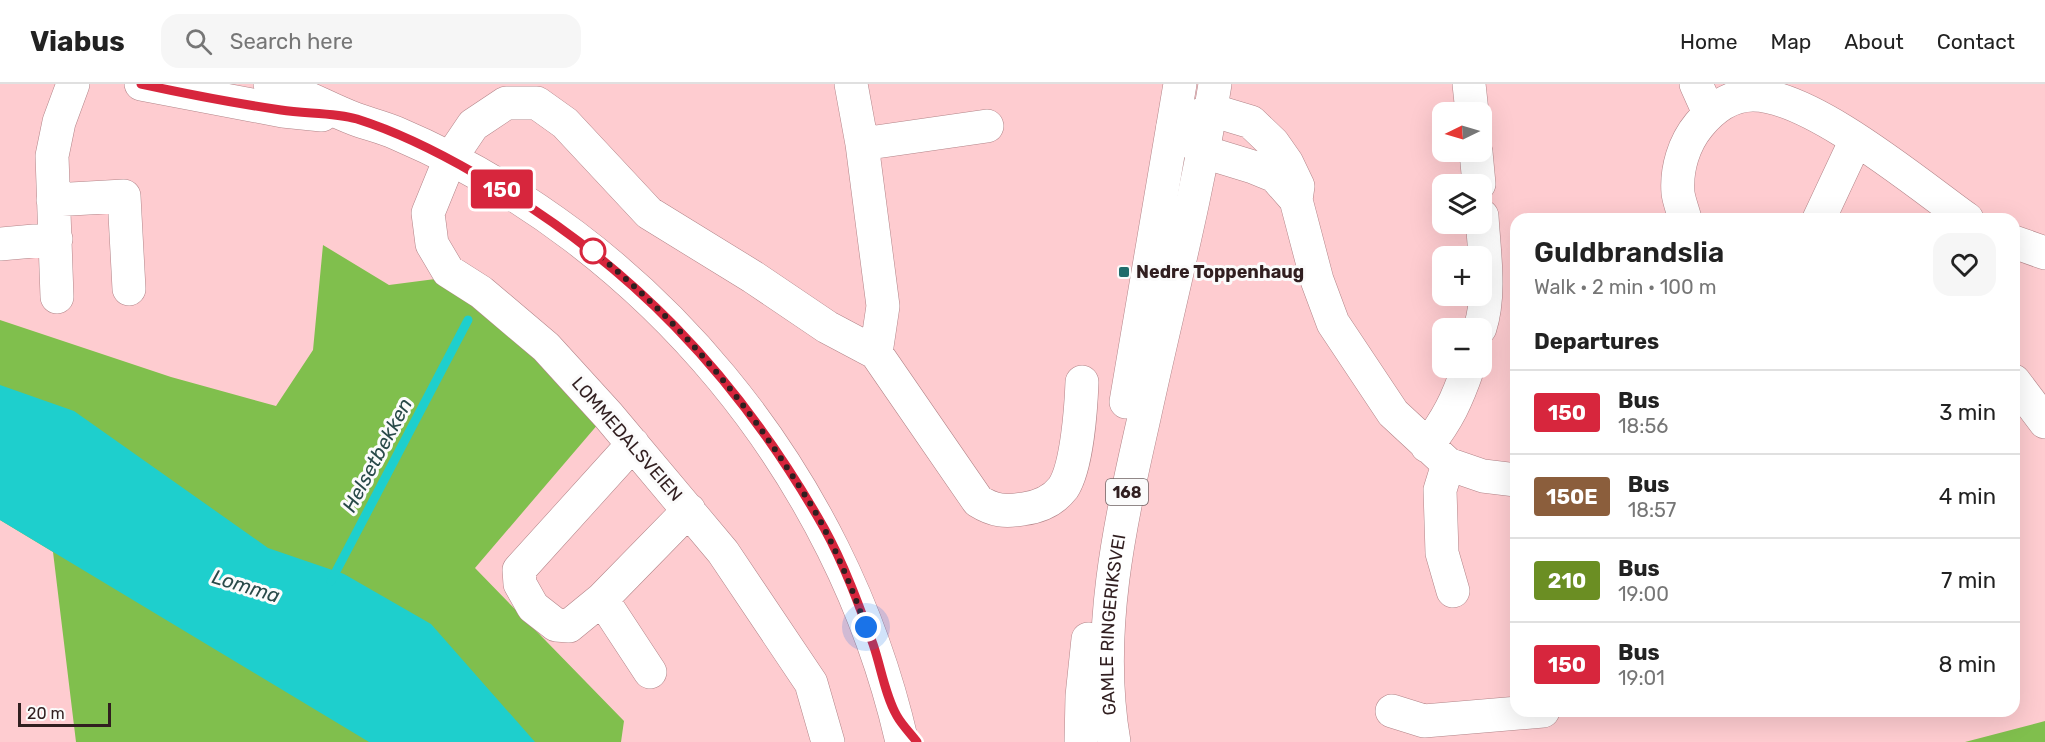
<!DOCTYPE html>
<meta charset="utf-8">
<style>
:root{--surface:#fff;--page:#f6f6f6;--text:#222;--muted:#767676;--line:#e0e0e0}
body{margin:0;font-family:Rubik,sans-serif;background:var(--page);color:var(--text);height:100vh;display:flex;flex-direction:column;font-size:22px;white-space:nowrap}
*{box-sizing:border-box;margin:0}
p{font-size:20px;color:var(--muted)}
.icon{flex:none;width:33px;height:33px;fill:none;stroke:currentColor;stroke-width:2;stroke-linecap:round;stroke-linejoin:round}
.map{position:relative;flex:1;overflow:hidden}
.side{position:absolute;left:1510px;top:129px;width:510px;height:504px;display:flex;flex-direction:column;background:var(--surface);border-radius:18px;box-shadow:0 6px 24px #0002}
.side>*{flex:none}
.badge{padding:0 12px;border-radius:4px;font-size:21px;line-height:39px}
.needle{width:39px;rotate:265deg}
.controls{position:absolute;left:1432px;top:18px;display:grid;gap:12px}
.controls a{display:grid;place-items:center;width:60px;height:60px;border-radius:12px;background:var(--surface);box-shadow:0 6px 24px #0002;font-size:30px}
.scale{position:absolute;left:18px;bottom:15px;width:93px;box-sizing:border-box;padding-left:6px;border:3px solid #311f20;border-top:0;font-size:16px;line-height:21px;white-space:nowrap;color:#311f20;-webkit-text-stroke:4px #fbfbfb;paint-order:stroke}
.you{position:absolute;width:30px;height:30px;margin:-15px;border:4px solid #fff;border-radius:50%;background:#1a73e8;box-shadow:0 0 0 9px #1a73e833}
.map>.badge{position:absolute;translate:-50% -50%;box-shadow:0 0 0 3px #fff}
h2{padding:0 24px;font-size:22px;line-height:54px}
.round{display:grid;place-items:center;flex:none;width:63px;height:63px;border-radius:18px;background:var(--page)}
.headline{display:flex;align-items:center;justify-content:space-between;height:102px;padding:0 24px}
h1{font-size:28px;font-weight:600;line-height:45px}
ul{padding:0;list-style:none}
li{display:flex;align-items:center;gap:18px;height:84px;padding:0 24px;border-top:2px solid var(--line)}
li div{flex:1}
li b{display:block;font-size:22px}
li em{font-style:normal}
li .badge{min-width:66px;font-weight:700;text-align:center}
header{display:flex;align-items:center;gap:36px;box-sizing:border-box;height:84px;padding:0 30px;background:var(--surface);border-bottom:2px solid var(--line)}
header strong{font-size:28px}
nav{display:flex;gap:33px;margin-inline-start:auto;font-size:21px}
.search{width:420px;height:54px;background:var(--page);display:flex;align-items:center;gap:15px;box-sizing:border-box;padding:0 21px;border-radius:18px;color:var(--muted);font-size:22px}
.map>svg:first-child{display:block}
.forest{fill:#80bf4d}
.water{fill:#1ecfcd}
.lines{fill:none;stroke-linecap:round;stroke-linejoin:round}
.stream{stroke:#1ecfcd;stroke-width:9}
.minor-casing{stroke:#b28488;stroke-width:34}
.major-casing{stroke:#b28488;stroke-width:34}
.minor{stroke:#fff;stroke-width:33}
.major{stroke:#fff;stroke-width:33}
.line-casing{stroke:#fff;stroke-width:14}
.line{stroke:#d7263d;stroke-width:9}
.walk{stroke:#311f20;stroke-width:6;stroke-dasharray:0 10.8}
.stop-dot{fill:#fff;stroke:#d7263d;stroke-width:3}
.poi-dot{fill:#206c6b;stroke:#fbfbfb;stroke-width:2}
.labels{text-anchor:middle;stroke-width:6;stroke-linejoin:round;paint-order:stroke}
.shield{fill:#fbfbfb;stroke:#6e6162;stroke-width:1.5}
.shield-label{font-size:16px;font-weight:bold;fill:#311f20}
.poi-label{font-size:18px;font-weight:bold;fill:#311f20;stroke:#fbfbfb;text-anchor:start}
.street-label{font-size:18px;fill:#311f20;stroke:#fbfbfb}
.water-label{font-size:20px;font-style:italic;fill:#294a49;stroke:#fbfbfb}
</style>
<header>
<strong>Viabus</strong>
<div class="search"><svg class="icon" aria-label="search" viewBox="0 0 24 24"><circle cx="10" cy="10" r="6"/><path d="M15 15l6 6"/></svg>Search here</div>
<nav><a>Home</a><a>Map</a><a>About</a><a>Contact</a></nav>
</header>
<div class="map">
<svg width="2045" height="658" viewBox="0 0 2045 658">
<rect width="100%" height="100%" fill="#feccd0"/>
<!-- forest -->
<path class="forest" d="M323,161L389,201L443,194L537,271L599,339L475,484L624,637L621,658H76L53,468L0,436V236L171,293L276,322L313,266Z
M2045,637V658H1965Z"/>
<!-- water -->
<path class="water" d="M0,301L74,327L268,464L344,490L431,540L535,658H369L0,436Z"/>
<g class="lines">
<!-- stream -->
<path class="stream" d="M331,497L468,236"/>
<!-- minor casing -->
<g class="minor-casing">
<path id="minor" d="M851,0L862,60L883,222L876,269
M1469,0L1472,28
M1696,0L1709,29
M862,60L987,42
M1476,68L1479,100
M53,116L124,112L129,205
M1296,116L1275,92L1253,83L1204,68L1173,43L1211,26L1251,38L1273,59L1287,79L1298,102L1296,116L1317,196L1333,239L1393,329L1448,380L1483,392L1516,396
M1685,135C1683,127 1679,117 1678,109C1676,85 1684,59 1699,41C1712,25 1731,11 1753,11C1811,11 1918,100 1967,135
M1819,135L1856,56
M2014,158L2045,169
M0,160L56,155
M57,213L52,72L59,38L73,0
M1480,244C1491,210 1484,168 1482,132
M2014,297L2045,338
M633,360L519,486L520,500L533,523L556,541L569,542L602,515L689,426
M1427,362C1448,335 1457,316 1468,284
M1448,380L1440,406L1442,469L1453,507
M602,515L650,588
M1392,627L1424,637L1543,627
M828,658L811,599L723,468L608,331L546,263L481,208L448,187L432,160L428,129L450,75L473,41L506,19H537L565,39L649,129L753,193L827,243L876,269L978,417C994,427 1005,428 1023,425C1039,423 1053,417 1063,404C1077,383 1081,324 1082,298"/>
</g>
<!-- major casing -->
<g class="major-casing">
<g id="major">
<path d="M141,0L283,27L322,31"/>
<path d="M270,0C300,8 326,24 355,35C368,40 382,43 396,49C650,157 841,390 902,658"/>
<path d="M1126,318L1180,0"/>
<path d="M1081,658L1082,612L1088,555"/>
<path id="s1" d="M1114,658C1095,549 1120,440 1144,334C1168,223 1197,113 1215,0"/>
</g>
</g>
<!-- minor -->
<use href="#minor" class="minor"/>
<!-- major -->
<use href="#major" class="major"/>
</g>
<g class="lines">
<!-- line casing -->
<g class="line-casing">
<path id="line" d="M141,0C187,10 234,19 281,26C305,30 333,28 357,35C398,48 438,68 476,90C628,176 738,292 824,444C844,480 859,521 873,560C881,583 885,611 897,632C902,641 911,650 917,658"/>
</g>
<!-- line -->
<use href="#line" class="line"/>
<!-- walk -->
<path class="walk" d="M593,167C667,227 729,296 782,376C797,399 813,422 825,446C841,477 854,510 866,543"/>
</g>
<!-- markers -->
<circle class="stop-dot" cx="593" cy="167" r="12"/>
<rect class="poi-dot" x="1118" y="182" width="12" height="12" rx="3"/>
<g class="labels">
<!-- shield labels -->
<rect class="shield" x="1106" y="395" width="42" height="26" rx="4.5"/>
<g class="shield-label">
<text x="1127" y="414">168</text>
</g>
<!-- poi labels -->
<g class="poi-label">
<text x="1136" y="194">Nedre Toppenhaug</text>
</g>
<!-- street labels -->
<g class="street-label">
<text transform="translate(627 355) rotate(49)" y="6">LOMMEDALSVEIEN</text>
<text dy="6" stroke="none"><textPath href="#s1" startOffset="118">GAMLE RINGERIKSVEI</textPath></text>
</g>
<!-- water labels -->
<g class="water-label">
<text transform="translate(377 371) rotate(-62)" y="7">Helsetbekken</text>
<text transform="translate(246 502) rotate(17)" y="7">Lomma</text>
</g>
</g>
</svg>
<div class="controls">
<a><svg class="needle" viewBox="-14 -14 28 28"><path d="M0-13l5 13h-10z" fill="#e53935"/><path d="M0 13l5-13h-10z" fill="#767676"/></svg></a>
<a><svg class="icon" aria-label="layers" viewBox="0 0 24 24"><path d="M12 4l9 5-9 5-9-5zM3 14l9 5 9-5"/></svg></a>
<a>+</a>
<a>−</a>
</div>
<div class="scale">20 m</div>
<div class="you" style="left:866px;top:543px"></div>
<b class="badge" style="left:502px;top:105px;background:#d7263d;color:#fff">150</b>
<section class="side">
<div class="headline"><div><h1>Guldbrandslia</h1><p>Walk · 2 min · 100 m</p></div><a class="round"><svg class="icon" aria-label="heart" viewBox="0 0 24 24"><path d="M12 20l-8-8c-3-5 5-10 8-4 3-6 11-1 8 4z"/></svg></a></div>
<h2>Departures</h2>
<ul>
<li><span class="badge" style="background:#d7263d;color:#fff">150</span><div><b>Bus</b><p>18:56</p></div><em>3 min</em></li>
<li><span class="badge" style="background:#8b5e3c;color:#fff">150E</span><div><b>Bus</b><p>18:57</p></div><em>4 min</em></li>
<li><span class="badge" style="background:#6b8e23;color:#fff">210</span><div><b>Bus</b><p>19:00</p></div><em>7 min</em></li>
<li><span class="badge" style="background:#d7263d;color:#fff">150</span><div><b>Bus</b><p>19:01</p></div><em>8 min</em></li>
</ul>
</section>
</div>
